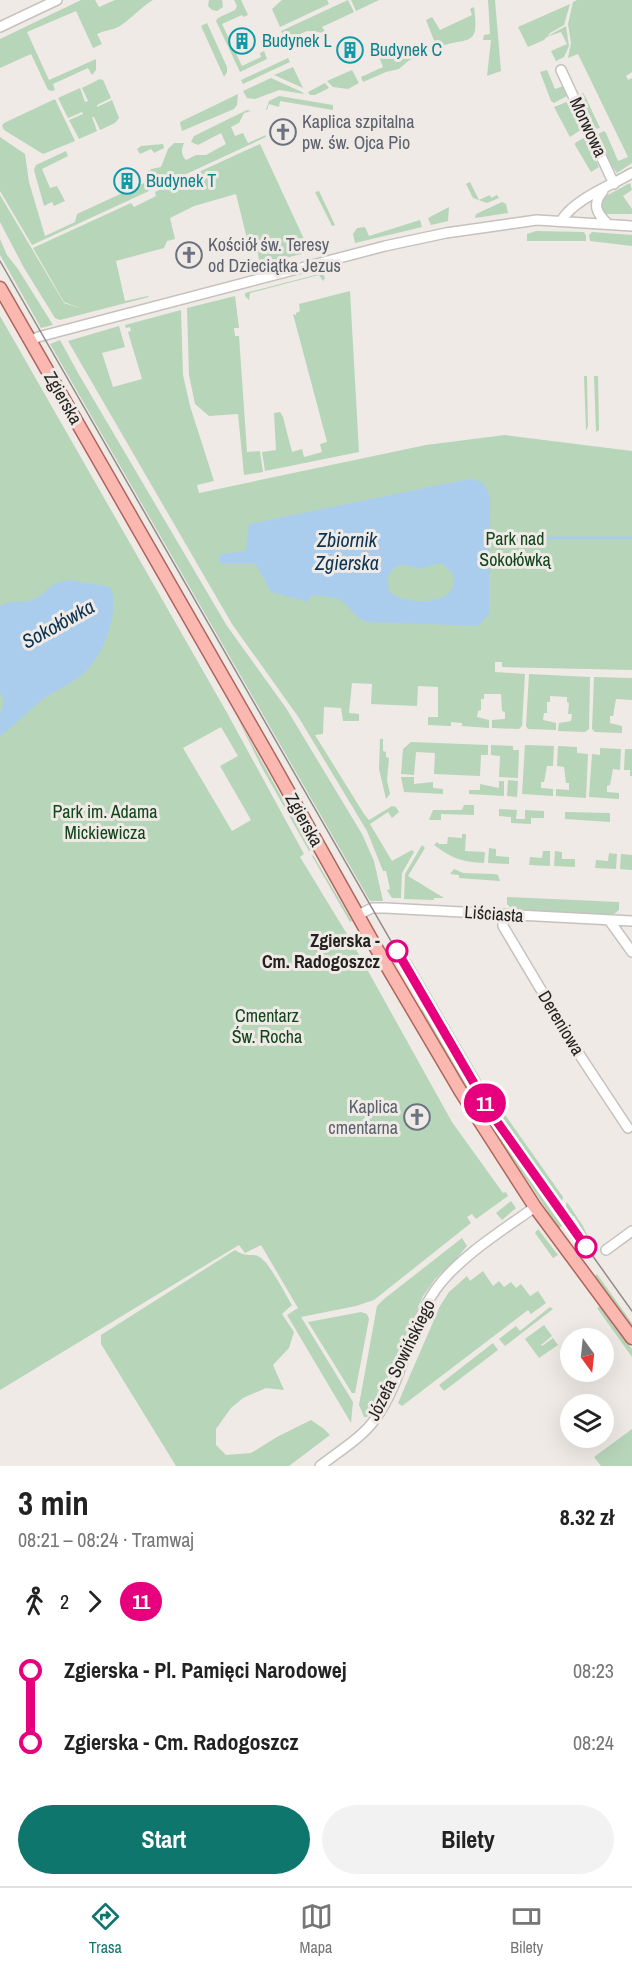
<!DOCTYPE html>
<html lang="pl">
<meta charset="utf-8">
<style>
:root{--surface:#fff;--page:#f2f2f2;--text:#222;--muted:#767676;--line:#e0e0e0;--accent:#0f766e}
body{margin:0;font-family:"Archivo Narrow",sans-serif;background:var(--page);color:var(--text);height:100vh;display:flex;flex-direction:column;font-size:22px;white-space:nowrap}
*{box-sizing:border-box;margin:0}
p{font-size:20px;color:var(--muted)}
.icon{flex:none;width:33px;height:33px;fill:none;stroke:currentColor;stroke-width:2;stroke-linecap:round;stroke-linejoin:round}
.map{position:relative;height:1466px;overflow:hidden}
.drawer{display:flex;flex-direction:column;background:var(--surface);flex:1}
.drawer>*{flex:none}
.badge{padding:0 12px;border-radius:20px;font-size:21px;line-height:39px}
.needle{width:39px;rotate:165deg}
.buttons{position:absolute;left:560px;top:1328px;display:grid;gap:12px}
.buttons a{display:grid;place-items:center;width:54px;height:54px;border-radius:50%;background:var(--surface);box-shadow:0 6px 24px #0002;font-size:30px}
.map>.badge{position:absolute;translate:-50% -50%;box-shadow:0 0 0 3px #fff}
.legs{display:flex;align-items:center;gap:9px;height:66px;padding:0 18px;font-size:20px}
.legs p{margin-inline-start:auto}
.head{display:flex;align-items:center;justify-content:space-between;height:102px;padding:0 18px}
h1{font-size:33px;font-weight:700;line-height:45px}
.primary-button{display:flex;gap:12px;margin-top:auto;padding:12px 18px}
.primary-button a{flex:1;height:69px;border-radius:36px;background:var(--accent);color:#fff;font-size:24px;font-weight:700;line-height:69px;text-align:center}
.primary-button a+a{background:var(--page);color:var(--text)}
ul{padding:0 18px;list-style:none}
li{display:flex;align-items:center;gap:21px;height:72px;font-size:22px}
li i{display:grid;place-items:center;width:9px;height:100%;margin:0 8px;background:currentColor}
li i::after{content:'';width:15px;height:15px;margin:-8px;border:4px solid;border-radius:50%;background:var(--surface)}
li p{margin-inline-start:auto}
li:first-child i{background:linear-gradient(#0000 50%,currentColor 0)}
li:last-child i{background:linear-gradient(currentColor 50%,#0000 0)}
.menu{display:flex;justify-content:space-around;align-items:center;height:84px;border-top:2px solid var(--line);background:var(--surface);font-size:16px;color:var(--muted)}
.menu a{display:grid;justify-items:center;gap:3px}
.menu .on{color:var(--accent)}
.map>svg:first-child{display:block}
.green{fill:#b7d5b9;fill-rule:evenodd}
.water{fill:#abcded;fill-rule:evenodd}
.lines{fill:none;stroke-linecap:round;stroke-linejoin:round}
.stream{stroke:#abcded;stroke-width:3}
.minor-casing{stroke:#c6c1bc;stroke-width:12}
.major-casing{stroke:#ae655c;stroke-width:15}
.minor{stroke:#fff;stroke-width:9}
.major{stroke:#fbb8b1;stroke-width:12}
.tram{stroke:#908c89;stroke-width:1.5}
.line-1-casing{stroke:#fff;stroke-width:14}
.line-1{stroke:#e6007e;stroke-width:9}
.stop-1-dot{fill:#fff;stroke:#e6007e;stroke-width:3}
.labels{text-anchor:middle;stroke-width:6;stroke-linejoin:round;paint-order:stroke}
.culture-label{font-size:18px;fill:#0d838f;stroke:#efeae5;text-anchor:start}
.worship-label{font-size:18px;fill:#5b616d;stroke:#efeae5;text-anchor:start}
.street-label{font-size:18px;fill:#242220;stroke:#efeae5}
.park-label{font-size:18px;fill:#10451c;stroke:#efeae5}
.stop-label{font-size:18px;font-weight:bold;fill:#242220;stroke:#efeae5;text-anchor:end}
.water-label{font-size:20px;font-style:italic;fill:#0a3251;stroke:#efeae5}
</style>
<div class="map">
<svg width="632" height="1466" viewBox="0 0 632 1466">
<rect width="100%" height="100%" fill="#efeae5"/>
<!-- green -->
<path class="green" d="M81,0H95L99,7L115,0H153C141,7 126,24 116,28C111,30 103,31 97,34L102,44L93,48L76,11L27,32L49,80L96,59V70L92,75L88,68L53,84L55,90L52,91L48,90L31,54L0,68V39Z
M209,0H222L223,7L217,11L212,10L208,6Z
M234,0H241L248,15L243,17L242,15L222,24L242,66L261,57L260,53L264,51L267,59L240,72L216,21L218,18L235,10L237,6Z
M282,0H327L329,4L280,27L272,9Z
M348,0L354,12L322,27L326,33L307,31L291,38L288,46L281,31Z
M351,0H379L356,11Z
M488,0H495L501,71L487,76L491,40H483L484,35L490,34Z
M577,0H632V72L626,76L628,80L632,78V163L617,173L611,165L598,134L604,131L606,133L618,161L628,157L578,54L568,58L571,43L568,24L573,2Z
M570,4L564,25L550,33L544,40L528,47L518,27Z
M474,7C480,51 467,35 437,48L426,20L432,17L440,30L472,15L470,9Z
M207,23L227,67V72L224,77L201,26Z
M566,26L569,46L564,57L556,61L551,51L567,44L561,32L546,37Z
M400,44L407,59L433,49L408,61L399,69L386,72L363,82L361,77L383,67L378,54Z
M288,58L290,62L243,84L241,80Z
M293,67L303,88L274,75Z
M352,70L359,83L348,89L333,87L327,81Z
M547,70L555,89L563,86L567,96L554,103L551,101L540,72Z
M271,78L302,92L304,94L279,90L255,99L247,98L243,91Z
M100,79L103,80L111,98L97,105V107L112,100L119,118L115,123L100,130L94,117H92L97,131L79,139L69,120L83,114L82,112L68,118L58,98L80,88L85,102L88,101L82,88Z
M325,83L329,88L315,95H310L308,92Z
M583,93L585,96L600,128L595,129L579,95Z
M238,94L237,105L234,109L182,131L180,122Z
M279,96L333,105V110L280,101L279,107L269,104L267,110H266L269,101Z
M55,99L75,141L43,154L4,130L2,126L4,123Z
M569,101L582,129L570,137L554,107Z
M247,110L251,111L244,113L239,123L231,127L235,136L243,133L248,143L266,135V137L156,188L147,182L148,174L151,169L161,167L168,149L174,143H184C181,150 181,155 186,160L196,155H206L226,144L221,133L198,145L191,142L194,136Z
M0,137L25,154L29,182L45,236L75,222L77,214L144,183L149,191L32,245L0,191Z
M585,137L599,167L591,172L575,145V143Z
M163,144L164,148L154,153L151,149L140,154L137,149L141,146Z
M260,144L310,252L260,264L257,250L250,251L236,194L194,206L170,218L175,239L167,241L164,248L116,261L125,301L148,296L149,297L60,320L55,318L24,268L0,222V195L64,303L82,309L64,302L33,248L131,203L134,207L156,196L155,192Z
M66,151L68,156L42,169L50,188L57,186L65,201L54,206L52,202L44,206L34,170L36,165Z
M470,182L479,200L490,195L491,198L497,195L499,198L487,203L473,198L466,184Z
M630,183L632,190L623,196L632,209V214H605L600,208L604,197Z
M319,191L335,225L332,226L315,192Z
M502,202L506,204L508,213L475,218L476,214Z
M449,207L448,221L431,225L428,218Z
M420,220L422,227L355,243L353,234L357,228L365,227L369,236Z
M536,231L584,232L586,236V241H527V234Z
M592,232L632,235V246L590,241L589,235Z
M0,239L7,255L18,269L53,325L41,328L0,255Z
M323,273L325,278L323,281L319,275L250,293L249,300L245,296V293Z
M350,291L359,452L265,471L262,452L276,450L274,413L280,412L283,417L292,452L302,449L304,457L322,452L320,444L327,442L293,314L296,315V313L300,311L299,304Z
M235,296L239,328H234L235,336H239L247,452L260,451L263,472L244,475L238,414L209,416L195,404L189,375L187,308Z
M181,310L183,375L190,406L214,481L197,485L199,493L426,445L505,435L632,451V670L502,667V662H495V672L525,674L522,726L519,729L492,728V720L505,719V712L502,711L501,694H484V699H481V710L478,711L477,717L489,720V728L462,726V723L451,722V726L428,725V717H438V687L418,686L417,706L371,704L372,684L352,683L349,713L359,714V721H343L341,708L324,707L323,734L315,735L364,814L369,820L392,806L396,807L399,812L392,818L388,812L370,824L392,861L412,850L414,852L402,873L401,898H392L387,890L390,889L386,871H383L367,831L299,718L232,624L68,341L119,326L125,347L102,353L113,387L142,379L128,332L131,331L130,327L126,328L125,325Z
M0,316L226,711L304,854L300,857L353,944L452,1122L503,1193L506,1192L508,1196L476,1219L472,1214L467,1217L471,1223L374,1300L356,1306L301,1317L353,1402L351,1423L287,1315L298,1308L261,1245L245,1253L239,1245L0,1390ZM221,727L238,756L220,766L251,820L232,831L183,748Z
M60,340L78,373L227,626L286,708L362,834L374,861L383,901H370L50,344Z
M584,376H587V378L588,426L586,431Z
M594,376H598L599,430L596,432Z
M529,674L590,677L589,729L585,732L558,731L559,723L571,721L572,714H568L569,703L567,702V697L550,696V702H547V713H544L543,720L556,723V730L528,729L526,726Z
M594,677L632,678V700L616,699L613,716H610V723L622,726V733L595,732L592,729Z
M237,717L311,850L309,851L261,766Z
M380,739H383V751L386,752V757L389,758L387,780L390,794L386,799L379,769Z
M411,742L488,745V755H481L480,776L434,774L435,753L416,752L414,775L401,774L403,749Z
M491,745L513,746V750H519L518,778L499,777L500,756L491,755Z
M525,745L554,746L553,766H547L544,782H541V788L553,789V796L522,794Z
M558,746L577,747V753L588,754L586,798L556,796V789L569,790V783H566L564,767L557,766Z
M600,748L621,749L620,770L613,769L610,785L607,786V792L619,793V799L589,797L592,754L600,755Z
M625,749H632V776H630V770H624Z
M401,777H414V784L433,782V788L443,789V794L404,792Z
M508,780L518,781L517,797L507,796Z
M499,781H504V796L469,794V790H480V784L499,788Z
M464,805H474V815L441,814V820H429L433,810H462Z
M499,809L517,810L516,819H525V810L544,811V818H531V824L511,823V817L499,816Z
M565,812L610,813V822L565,819Z
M462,834H466L465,851L485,852L484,863C461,862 452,858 434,845L437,842L439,844H447L448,837L462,838Z
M422,845L425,848L408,876L444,898H434V900L404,899L405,874Z
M489,848L496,849V856L509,857V864L488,863Z
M543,851H550V866L529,865L530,857L542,858Z
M555,851L562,852V859H575V867L554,866Z
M609,853L617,854L616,869L595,868L596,860L608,861Z
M621,854L632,855V870L620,869Z
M313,855L352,921L350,922L312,856Z
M454,869L463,873L494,874L498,875L500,881L459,878V875L450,874Z
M507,897L619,902V910L613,915L512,909L507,904Z
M410,958L484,1085L563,1197L561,1207L599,1262L492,1111L414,977L417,975L408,959Z
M422,1009L481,1111L562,1226L559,1228L478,1107L419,1011Z
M511,1201L516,1208L502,1220L496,1213Z
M567,1202L583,1226L591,1244L574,1216L571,1218L565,1209Z
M538,1229L558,1255L553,1258L535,1233Z
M462,1238L467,1246L456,1259L436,1278L423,1296L377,1403L367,1417H364L359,1405L377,1306L384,1299Z
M235,1250C247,1258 249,1253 258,1256C269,1261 285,1294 292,1305L282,1314L294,1332L289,1348L273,1365L284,1390L266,1388L243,1398L231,1408L216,1429V1445L226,1455L251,1453L277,1437L311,1420L324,1429L330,1435L289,1466H176L101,1344V1335Z
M483,1271L493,1286L499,1281L504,1287L511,1282L516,1288L521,1284L530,1296L538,1291L546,1303L531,1314L528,1310L402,1406L398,1403L440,1306L449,1292L467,1276L470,1281Z
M597,1274L632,1323V1326L594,1277Z
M601,1306L632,1349V1357L597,1308Z
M550,1307L553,1309L505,1346L499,1339L516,1326L520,1331Z
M361,1312L367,1314L369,1319L355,1393H352L308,1322Z
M544,1325L552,1336L541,1345L542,1346L553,1338L558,1345L539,1358L525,1339Z
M493,1343L498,1350L444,1391L439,1385Z
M632,1429V1466H601L594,1457Z"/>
<!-- water -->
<path class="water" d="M469,479C484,481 488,486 490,500L489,614L478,626L366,622C354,617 350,606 340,600C332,596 320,596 311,595L308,602L271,592L255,563H219L220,554L246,551L249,524ZM435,564H443L453,574C453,579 455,584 452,589C443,606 401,604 389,591L387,577L396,566L405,565L418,569Z
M69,580L106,586L111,588C119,612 105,651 88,669C75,684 53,690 38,703C25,714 14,726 0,736C0,729 0,720 0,714C3,705 6,702 0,693V606C11,599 21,604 32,600C49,593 47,583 69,580Z"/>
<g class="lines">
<!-- stream -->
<path class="stream" d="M511,538H632"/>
<!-- minor casing -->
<g class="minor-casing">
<path id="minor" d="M0,27L57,0
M561,70L614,184
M603,191C592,204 596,213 608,224
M561,221C574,199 610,186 632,173
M30,341L38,337L385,246L446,233L537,220L632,226
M358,915L372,908H385L632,921
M503,915V926L581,1057L628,1128
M609,920L632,952
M606,1250L632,1231
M320,1466C339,1451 362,1438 376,1418C403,1380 409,1327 436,1289C459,1257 503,1230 535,1207"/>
</g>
<!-- major casing -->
<g class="major-casing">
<path id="major" d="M0,288L273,764L375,946L461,1092L535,1207L632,1338"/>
</g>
<!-- minor -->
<use href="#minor" class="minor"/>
<!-- major -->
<use href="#major" class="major"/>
<!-- tram -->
<path class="tram" d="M0,261L476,1089L502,1129L632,1311"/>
</g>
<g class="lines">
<!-- line-1 casing -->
<g class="line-1-casing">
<path id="line-1" d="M397,951L493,1116L586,1247"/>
</g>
<!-- line-1 -->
<use href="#line-1" class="line-1"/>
</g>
<!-- icons -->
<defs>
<g id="building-ring" transform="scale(1.35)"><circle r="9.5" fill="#efeae5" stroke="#0f9aa8" stroke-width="1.5"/><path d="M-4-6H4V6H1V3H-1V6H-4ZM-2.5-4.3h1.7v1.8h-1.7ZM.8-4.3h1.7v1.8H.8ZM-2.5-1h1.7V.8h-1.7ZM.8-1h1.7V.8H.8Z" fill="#0f9aa8"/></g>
<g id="church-ring" transform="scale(1.35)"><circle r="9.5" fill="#efeae5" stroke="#6b7280" stroke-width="1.5"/><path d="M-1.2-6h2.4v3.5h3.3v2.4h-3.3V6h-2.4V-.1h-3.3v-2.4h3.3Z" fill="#6b7280"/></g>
</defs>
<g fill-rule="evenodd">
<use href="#building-ring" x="242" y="41"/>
<use href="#building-ring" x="350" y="50"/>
<use href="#church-ring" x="283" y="132"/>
<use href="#building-ring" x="127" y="181"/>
<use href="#church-ring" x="189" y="255"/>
<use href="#church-ring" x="417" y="1117"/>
</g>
<!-- markers -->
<g class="stop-1-dot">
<circle cx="397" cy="951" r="10"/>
<circle cx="586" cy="1247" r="10"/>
</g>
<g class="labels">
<!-- culture labels -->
<g class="culture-label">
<text x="262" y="47">Budynek L</text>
<text x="370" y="56">Budynek C</text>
<text x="146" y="187">Budynek T</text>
</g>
<!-- worship labels -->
<g class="worship-label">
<text x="302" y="128">Kaplica szpitalna<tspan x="302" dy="21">pw. św. Ojca Pio</tspan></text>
<text x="208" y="251">Kościół św. Teresy<tspan x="208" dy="21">od Dzieciątka Jezus</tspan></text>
<text x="398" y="1113" text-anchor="end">Kaplica<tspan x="398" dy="21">cmentarna</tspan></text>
</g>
<!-- street labels -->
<g class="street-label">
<text transform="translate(588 127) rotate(65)" y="6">Morwowa</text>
<text transform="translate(63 398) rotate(60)" y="6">Zgierska</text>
<text transform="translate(304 820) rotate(61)" y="6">Zgierska</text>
<text transform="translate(494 914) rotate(4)" y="6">Liściasta</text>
<text transform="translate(561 1023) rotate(59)" y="6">Dereniowa</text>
<text transform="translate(401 1360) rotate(-64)" y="6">Józefa Sowińskiego</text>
</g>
<!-- park labels -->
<g class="park-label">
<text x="515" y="545">Park nad<tspan x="515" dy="21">Sokołówką</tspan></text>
<text x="105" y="818">Park im. Adama<tspan x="105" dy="21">Mickiewicza</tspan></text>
<text x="267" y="1022">Cmentarz<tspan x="267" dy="21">Św. Rocha</tspan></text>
</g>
<!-- stop labels -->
<g class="stop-label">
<text x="380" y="947">Zgierska -<tspan x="380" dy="21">Cm. Radogoszcz</tspan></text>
</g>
<!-- water labels -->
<g class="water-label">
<text x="347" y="547">Zbiornik<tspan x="347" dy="23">Zgierska</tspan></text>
<text transform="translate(58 624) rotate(-29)" y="7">Sokołówka</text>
</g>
</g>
</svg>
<div class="buttons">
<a><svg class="needle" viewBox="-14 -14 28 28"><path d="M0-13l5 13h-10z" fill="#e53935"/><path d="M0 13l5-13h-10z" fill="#767676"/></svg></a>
<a><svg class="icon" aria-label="layers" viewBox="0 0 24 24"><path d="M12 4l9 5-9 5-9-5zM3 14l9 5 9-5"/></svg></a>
</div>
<b class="badge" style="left:485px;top:1103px;background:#e6007e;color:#fff">11</b>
</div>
<section class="drawer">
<div class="head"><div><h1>3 min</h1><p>08:21 – 08:24 · Tramwaj</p></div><b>8.32 zł</b></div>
<div class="legs"><svg class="icon" aria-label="walk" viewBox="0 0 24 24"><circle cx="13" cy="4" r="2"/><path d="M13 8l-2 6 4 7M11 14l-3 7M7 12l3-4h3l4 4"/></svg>2<svg class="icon" aria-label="forward" viewBox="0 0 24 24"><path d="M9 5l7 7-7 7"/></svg><b class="badge" style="background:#e6007e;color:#fff">11</b></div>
<ul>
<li><i style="color:#e6007e"></i><b>Zgierska - Pl. Pamięci Narodowej</b><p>08:23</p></li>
<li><i style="color:#e6007e"></i><b>Zgierska - Cm. Radogoszcz</b><p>08:24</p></li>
</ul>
<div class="primary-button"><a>Start</a><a>Bilety</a></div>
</section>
<nav class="menu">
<a class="on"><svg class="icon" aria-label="directions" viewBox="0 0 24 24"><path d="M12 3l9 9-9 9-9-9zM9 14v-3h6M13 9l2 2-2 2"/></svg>Trasa</a>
<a><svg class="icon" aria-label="map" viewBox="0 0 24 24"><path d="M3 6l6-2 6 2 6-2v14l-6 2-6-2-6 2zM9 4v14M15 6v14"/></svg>Mapa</a>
<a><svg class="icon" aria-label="tickets" viewBox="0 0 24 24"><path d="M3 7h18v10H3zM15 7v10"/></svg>Bilety</a>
</nav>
